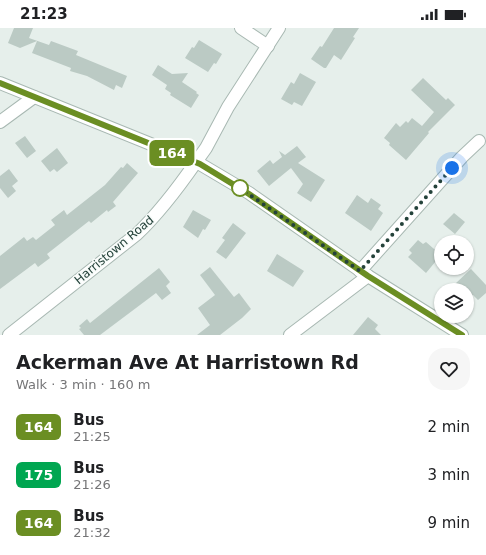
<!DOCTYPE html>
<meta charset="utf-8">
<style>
:root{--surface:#fff;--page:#f6f6f6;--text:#202124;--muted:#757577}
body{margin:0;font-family:"DejaVu Sans",sans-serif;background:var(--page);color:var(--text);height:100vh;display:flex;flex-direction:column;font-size:15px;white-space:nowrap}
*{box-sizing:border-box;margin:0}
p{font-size:13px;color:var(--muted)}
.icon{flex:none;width:22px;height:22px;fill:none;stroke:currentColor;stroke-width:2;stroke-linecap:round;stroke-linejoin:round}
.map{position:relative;height:307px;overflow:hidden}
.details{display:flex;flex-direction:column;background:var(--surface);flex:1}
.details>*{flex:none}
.badge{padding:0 8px;border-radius:6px;font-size:14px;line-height:26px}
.buttons{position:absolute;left:434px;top:207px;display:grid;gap:8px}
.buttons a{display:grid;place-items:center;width:40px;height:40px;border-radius:50%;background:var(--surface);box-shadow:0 1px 3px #0004;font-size:20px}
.you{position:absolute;width:20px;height:20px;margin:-10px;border:3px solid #fff;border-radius:50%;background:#1a73e8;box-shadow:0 0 0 6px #1a73e833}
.map>.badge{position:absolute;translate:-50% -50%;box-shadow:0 0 0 2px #fff}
.round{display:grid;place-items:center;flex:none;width:42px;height:42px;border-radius:16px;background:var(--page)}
.overview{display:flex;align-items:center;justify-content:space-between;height:68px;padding:0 16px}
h1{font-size:19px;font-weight:700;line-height:30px}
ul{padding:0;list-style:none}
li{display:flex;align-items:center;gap:12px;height:48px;padding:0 16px}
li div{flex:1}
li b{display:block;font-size:15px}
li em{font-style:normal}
li .badge{min-width:44px;font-weight:700;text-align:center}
.status{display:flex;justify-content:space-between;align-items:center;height:28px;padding:0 20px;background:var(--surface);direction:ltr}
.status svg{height:11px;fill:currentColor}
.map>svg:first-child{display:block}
.building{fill:#bbcac4}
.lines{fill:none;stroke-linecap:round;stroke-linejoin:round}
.minor-casing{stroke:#a8b8b2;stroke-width:14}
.tertiary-casing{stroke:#a8b8b2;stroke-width:14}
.minor{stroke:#fff;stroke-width:12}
.tertiary{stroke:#fff;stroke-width:12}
.line-casing{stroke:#fff;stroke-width:9}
.line{stroke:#6b8e23;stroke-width:6}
.walk{stroke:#24423a;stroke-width:4;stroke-dasharray:0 7.2}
.stop-dot{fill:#fff;stroke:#6b8e23;stroke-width:2}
.labels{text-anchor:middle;stroke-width:3;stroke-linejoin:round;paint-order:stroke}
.street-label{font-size:12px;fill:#24423a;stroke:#f7fbf9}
</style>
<div class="status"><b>21:23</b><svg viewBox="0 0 49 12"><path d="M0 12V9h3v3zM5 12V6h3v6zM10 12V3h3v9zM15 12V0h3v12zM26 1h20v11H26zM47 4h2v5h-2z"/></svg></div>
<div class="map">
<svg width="486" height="307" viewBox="0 0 486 307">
<rect width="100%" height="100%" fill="#e6efeb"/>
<!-- building -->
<path class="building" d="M14,0H33L29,10L49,17L51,13L78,23L76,27L127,48L122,60L116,57L114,62L87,48L70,43L71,40L32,25L37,13L20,20L8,15Z
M334,0H359L353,9L355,10L341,32L334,27L326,40H324L311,31L320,18L322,19Z
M199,12L222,26L216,36L214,35L208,44L185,30L192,19L194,20Z
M158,37L172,46L188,45L182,54L197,64L196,65L199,67L191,80L170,67L171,65L165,61L167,57L152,47Z
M300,45L316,54L302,78L294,74L292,77L281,71L291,54L294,56Z
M423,50L446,72L448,70L455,77L428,104L429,105L406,132L389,117L390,115L384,110L396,95L400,99L406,93L408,95L412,90L422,98L434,84L411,62Z
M25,108L36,123L27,130L15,115Z
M297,118L306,129L298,135L325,152L311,174L297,165L303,156L291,140L269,158L257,143L270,132L273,136L282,129L279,123L285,127Z
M57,120L68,135L57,144L54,141L50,144L41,133Z
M127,135L138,145L113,174L116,178L108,184L107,182L91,195L89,193L47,226L50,230L38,239L35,235L0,261V228L24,209L27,213L33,209L36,212L55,197L51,192L64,182L67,187L105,157L121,139L123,140Z
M9,141L18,153L12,158L16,163L8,170L0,160V148Z
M357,167L368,175L371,170L381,177L378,181L383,185L371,203L345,185Z
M193,182L211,192L205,202L203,201L198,210L183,199Z
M454,185L465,194L455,206L443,196Z
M233,195L246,205L226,231L216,224L225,212L222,210Z
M418,212L423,216L426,214L441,227L426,245L408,229L412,225L409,222Z
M277,226L304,243L293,259L267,243Z
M210,239L234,269L239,265L251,281L242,290L220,307H197L210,297L198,280L215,267L200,247Z
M159,240L170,254L166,258L171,265L162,272L156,265L100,307H84L79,301L81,300L79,298L87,291L90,295Z
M471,241L486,257V265L478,272L473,267L470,270L467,267V262H462L456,255Z
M368,289L378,297L375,301L381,307H353Z"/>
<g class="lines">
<!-- minor casing -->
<g class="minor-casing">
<path id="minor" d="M241,0L268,18
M0,94L34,69
M360,243L462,129L479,113
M9,307L137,206C160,184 178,160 196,134
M290,307L368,248"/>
</g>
<!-- tertiary casing -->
<g class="tertiary-casing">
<path id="tertiary" d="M0,55L200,136L249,165L368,248L462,307
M196,134L206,120L228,79L279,0"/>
</g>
<!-- minor -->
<use href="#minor" class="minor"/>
<!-- tertiary -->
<use href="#tertiary" class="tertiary"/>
</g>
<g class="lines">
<!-- line casing -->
<g class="line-casing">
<path id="line" d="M0,55L200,136L249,166L368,248L462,307"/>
</g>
<!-- line -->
<use href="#line" class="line"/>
<!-- walk -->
<path class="walk" d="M240,160L237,158L360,243L452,140"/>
</g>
<!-- markers -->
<circle class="stop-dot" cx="240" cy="160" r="8"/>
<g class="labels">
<!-- street labels -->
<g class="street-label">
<text transform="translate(114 222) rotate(-40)" y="4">Harristown Road</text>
</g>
</g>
</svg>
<div class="buttons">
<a><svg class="icon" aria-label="locate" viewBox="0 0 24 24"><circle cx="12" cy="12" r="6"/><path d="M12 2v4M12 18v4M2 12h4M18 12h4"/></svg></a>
<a><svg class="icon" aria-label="layers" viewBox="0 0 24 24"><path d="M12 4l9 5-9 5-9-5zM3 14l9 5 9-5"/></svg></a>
</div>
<div class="you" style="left:452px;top:140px"></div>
<b class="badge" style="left:172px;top:125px;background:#6b8e23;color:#fff">164</b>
</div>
<section class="details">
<div class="overview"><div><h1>Ackerman Ave At Harristown Rd</h1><p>Walk · 3 min · 160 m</p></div><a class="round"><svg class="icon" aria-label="heart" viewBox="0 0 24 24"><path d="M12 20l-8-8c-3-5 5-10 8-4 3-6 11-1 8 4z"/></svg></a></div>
<ul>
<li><span class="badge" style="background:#6b8e23;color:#fff">164</span><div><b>Bus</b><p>21:25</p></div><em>2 min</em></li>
<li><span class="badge" style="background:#00a651;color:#fff">175</span><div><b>Bus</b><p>21:26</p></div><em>3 min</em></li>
<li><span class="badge" style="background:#6b8e23;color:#fff">164</span><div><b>Bus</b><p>21:32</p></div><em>9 min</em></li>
</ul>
</section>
